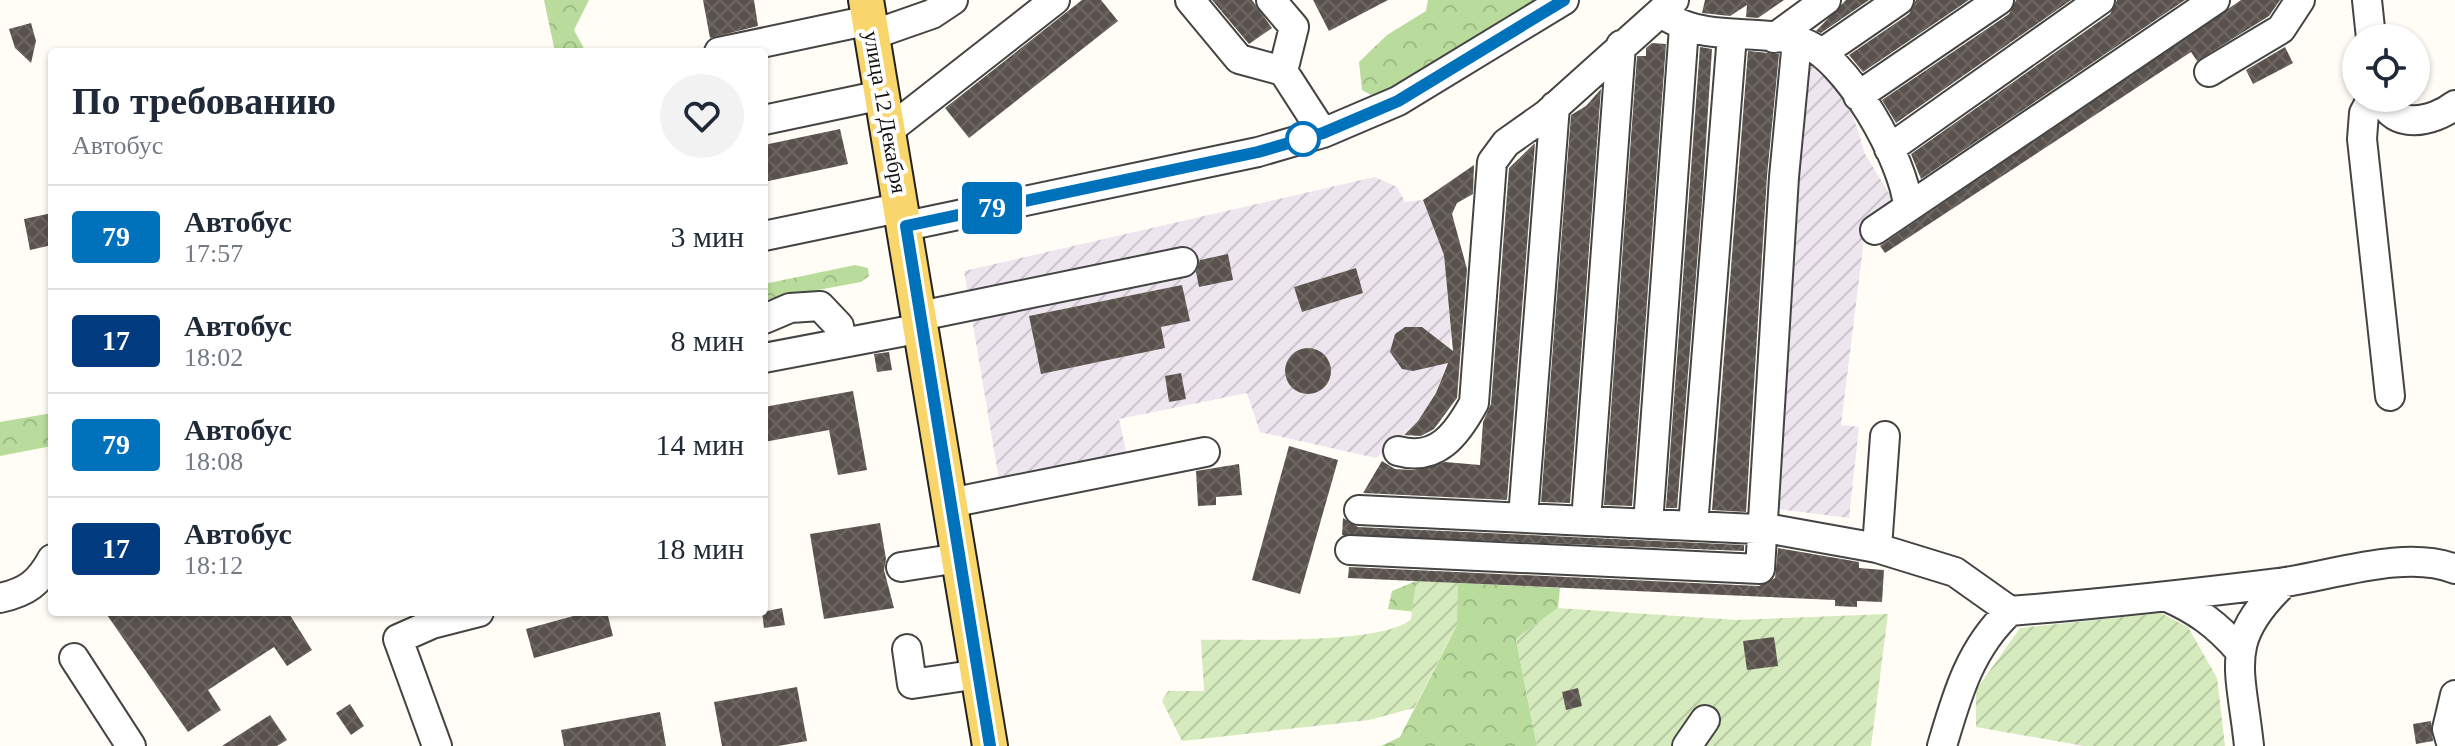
<!DOCTYPE html>
<html lang="ru">
<meta charset="utf-8">
<style>
:root{--surface:#fff;--page:#f2f2f3;--text:#1f2937;--muted:#747a83;--line:#e0e1e3}
body{margin:0;font-family:Georgia,serif;background:var(--page);color:var(--text);height:100vh;display:flex;flex-direction:column;font-size:30px;white-space:nowrap}
*{box-sizing:border-box;margin:0}
p{font-size:26px;color:var(--muted)}
.icon{flex:none;width:44px;height:44px;fill:none;stroke:currentColor;stroke-width:2;stroke-linecap:round;stroke-linejoin:round}
.map{position:relative;flex:1;overflow:hidden}
.side{position:absolute;left:48px;top:48px;width:720px;height:568px;display:flex;flex-direction:column;background:var(--surface);border-radius:8px;box-shadow:0 2px 6px #0004}
.side>*{flex:none}
.badge{padding:0 16px;border-radius:6px;font-size:28px;line-height:52px}
.fabs{position:absolute;left:2342px;top:24px;display:grid;gap:16px}
.fabs a{display:grid;place-items:center;width:88px;height:88px;border-radius:50%;background:var(--surface);box-shadow:0 2px 6px #0004;font-size:40px}
.map>.badge{position:absolute;translate:-50% -50%;box-shadow:0 0 0 4px #fff}
.round{display:grid;place-items:center;flex:none;width:84px;height:84px;border-radius:42px;background:var(--page)}
.head{display:flex;align-items:center;justify-content:space-between;height:136px;padding:0 24px}
h1{font-size:38px;font-weight:700;line-height:60px}
ul{padding:0;list-style:none}
li{display:flex;align-items:center;gap:24px;height:104px;padding:0 24px;border-top:2px solid var(--line)}
li div{flex:1}
li b{display:block;font-size:30px}
li em{font-style:normal}
li .badge{min-width:88px;font-weight:700;text-align:center}
.map>svg:first-child{display:block}
.industrial{fill:url(#industrial-furrows)}
.forest{fill:url(#forest-crowns)}
.garden{fill:url(#garden-furrows)}
.building{fill:url(#building-cross-hatch)}
.lines{fill:none;stroke-linecap:round;stroke-linejoin:round}
.minor-casing{stroke:#444;stroke-width:32}
.major-casing{stroke:#222;stroke-width:38}
.minor{stroke:#fff;stroke-width:28}
.major{stroke:#f9d66b;stroke-width:34}
.line-casing{stroke:#fff;stroke-width:18}
.line{stroke:#0072bc;stroke-width:12}
.stop-dot{fill:#fff;stroke:#0072bc;stroke-width:4}
.labels{text-anchor:middle;stroke-width:8;stroke-linejoin:round;paint-order:stroke}
.street-label{font-size:22px;fill:#111;stroke:#fff}
</style>
<div class="map">
<svg width="2455" height="746" viewBox="0 0 2455 746">
<defs>
<pattern id="industrial-furrows" width="10" height="10" patternUnits="userSpaceOnUse" patternTransform="scale(2)"><rect width="10" height="10" fill="#eee6ef"/><path d="M-1 1l2-2M0 10L10 0M9 11l2-2" fill="none" stroke="#cbc4cc"/></pattern>
<pattern id="forest-crowns" width="20" height="18" patternUnits="userSpaceOnUse" patternTransform="scale(2)"><rect width="20" height="18" fill="#b9dc9c"/><path d="M2 6a3 3 0 1 1 6 0M12 15a3 3 0 1 1 6 0" fill="none" stroke="#9ebc85"/></pattern>
<pattern id="garden-furrows" width="10" height="10" patternUnits="userSpaceOnUse" patternTransform="scale(2)"><rect width="10" height="10" fill="#d5ebbd"/><path d="M-1 1l2-2M0 10L10 0M9 11l2-2" fill="none" stroke="#b6c8a1"/></pattern>
<pattern id="building-cross-hatch" width="8" height="8" patternUnits="userSpaceOnUse" patternTransform="scale(2)"><rect width="8" height="8" fill="#5a524d"/><path d="M0 0l8 8M0 8l8-8" fill="none" stroke="#6d6662"/></pattern>
</defs>
<rect width="100%" height="100%" fill="#fffdf5"/>
<!-- industrial -->
<path class="industrial" d="M1805,59L1827,76L1850,106L1865,154L1893,200L1866,223L1841,425L1859,427L1849,518L1771,508Z
M1375,177L1397,187L1405,202L1423,200L1444,255L1451,334L1449,356L1436,393L1418,421L1376,458L1260,432L1247,393L1119,419L1127,456L999,480L964,271Z"/>
<!-- forest -->
<path class="forest" d="M544,0H589L574,30L586,52H555Z
M1428,0H1536L1380,100L1362,90L1359,62L1387,35L1426,11Z
M855,265L868,268L869,276L861,282L764,300V284Z
M52,413V446L0,456V422Z
M1416,581L1560,588L1558,608L1516,639L1537,746H1381L1400,737L1457,625V616L1388,609L1392,591Z"/>
<!-- garden -->
<path class="garden" d="M1416,581L1458,583L1457,625L1414,708L1369,720L1182,741L1162,701L1168,691H1204L1201,640C1244,639 1384,645 1411,619Z
M1558,608L1737,620L1888,614L1871,746H1537L1516,639Z
M2161,613L2188,627L2217,678L2225,746H2084L1976,727V690L2020,628Z"/>
<!-- building -->
<path class="building" d="M703,0H754L758,26L710,38Z
M1082,0H1101L1118,21L969,138L945,108Z
M1212,0H1252L1272,28L1249,44Z
M1313,0H1388L1329,31Z
M1705,0H1784L1758,18L1746,17L1747,5L1730,16L1702,13Z
M1846,0H1869L1821,33L1816,31Z
M1916,0H1969L1863,72L1849,55L1909,14Z
M2016,0H2071L1896,123L1882,100L2009,14Z
M2117,0H2185L1921,179L1911,154L2110,14Z
M2241,0H2280L2269,16L2197,61L2191,52L1885,253L1880,246Z
M31,23L36,41L31,63L15,48L9,29Z
M1652,43L1666,44L1632,506L1604,505L1637,56H1646V48Z
M1700,47L1712,49L1702,202L1677,508H1666Z
M2285,47L2293,63L2253,84L2246,70Z
M1748,51L1779,54L1767,176L1746,512L1712,510Z
M1601,89L1570,503L1541,502L1571,115L1586,106Z
M840,129L848,164L764,182V145Z
M1535,143L1507,500L1363,493L1382,461L1395,469L1413,470L1445,462L1480,465L1483,422L1491,404L1509,168Z
M1474,165L1473,194L1457,203L1452,214L1467,269L1457,398L1434,429L1421,436L1404,435L1418,421L1436,393L1448,363L1413,371L1402,369L1390,352L1395,334L1405,327H1422L1453,351L1444,255L1423,200Z
M52,213V245L30,250L24,219Z
M1228,254L1233,280L1199,287L1196,272L1200,260Z
M1356,268L1363,293L1302,312L1294,287Z
M1182,285L1190,321L1161,327L1165,348L1041,374L1029,316Z
M1285 371a23 23 0 1 1 46 0a23 23 0 1 1-46 0Z
M889,352L892,370L877,372L874,354Z
M1181,373L1186,399L1169,402L1165,376Z
M853,391L867,470L838,475L829,430L764,442V407Z
M1289,446L1338,460L1300,594L1252,580Z
M1239,464L1242,495L1216,497V505L1198,506L1196,471Z
M1343,518L1358,527L1744,545V551L1342,535Z
M880,523L886,559L884,570L894,608L824,619L810,534Z
M1778,548L1859,562V568L1884,570L1882,602L1857,601V607L1835,606V600L1348,578L1349,567L1759,586L1775,578Z
M782,608L785,625L764,628L762,612Z
M105,612H288L312,650L287,666L274,647L208,690L221,710L188,732Z
M588,612H607L613,636L534,658L526,629Z
M1774,637L1778,666L1747,670L1743,641Z
M797,687L807,741L778,746H722L714,702Z
M1578,688L1582,706L1566,710L1562,692Z
M350,704L364,726L351,735L336,713Z
M660,712L666,746H564L561,730Z
M270,715L287,740L277,746H222Z
M2431,721L2433,741L2416,744L2413,724Z"/>
<g class="lines">
<!-- minor casing -->
<g class="minor-casing">
<path id="minor" d="M1190,0L1239,59L1283,71
M1271,0L1294,27L1283,71L1323,133
M2367,0L2371,38
M1669,18C1710,42 1757,28 1801,42C1846,55 1905,162 1908,207
M872,35L932,14L953,0
M1774,38L1826,0
M719,52L870,20
M1822,53L1899,0
M2209,72L2281,29L2300,0
M1858,96L1999,0
M2372,98L2364,113L2362,139L2390,396
M2382,98C2393,131 2433,122 2455,105
M764,120L882,95
M889,130L1055,0
M1889,149L2100,0
M906,226L1258,152L1323,133L1398,101L1564,0
M1875,230L2215,0
M764,236L903,207
M920,316L1183,262
M764,319L790,308L820,306L839,326L842,343
M764,358L922,328
M1398,451C1437,462 1457,434 1474,403L1492,162L1506,143L1547,114L1674,0
M950,503L1205,452
M1359,510L1777,530L1877,548L1955,572L2010,611
M1523,517L1555,106
M1586,521L1621,45
M1648,524L1684,27
M1693,526L1732,35
M1877,548L1885,436
M1350,550L1760,569L1784,177L1797,41
M901,567L959,558
M2167,597C2197,610 2217,625 2239,650
M0,598C27,592 39,583 52,559
M907,649L912,684L979,674
M74,658L131,746
M437,746L398,639L432,624L479,612
M1687,746L1705,720
M1942,746C1957,695 1970,648 2010,611C2100,604 2190,594 2279,583C2331,576 2406,549 2455,569
M2249,746C2241,668 2222,641 2285,582
M2452,746L2447,729L2455,695"/>
</g>
<!-- major casing -->
<g class="major-casing">
<path id="major" d="M866,0L990,746"/>
</g>
<!-- minor -->
<use href="#minor" class="minor"/>
<!-- major -->
<use href="#major" class="major"/>
</g>
<g class="lines">
<!-- line casing -->
<g class="line-casing">
<path id="line" d="M990,746L906,226L1258,152L1323,133L1398,101L1564,0"/>
</g>
<!-- line -->
<use href="#line" class="line"/>
</g>
<!-- markers -->
<circle class="stop-dot" cx="1303" cy="139" r="16"/>
<g class="labels">
<!-- street labels -->
<g class="street-label">
<text transform="translate(886 112) rotate(80)" y="8">улица 12 Декабря</text>
</g>
</g>
</svg>
<div class="fabs">
<a><svg class="icon" aria-label="locate" viewBox="0 0 24 24"><circle cx="12" cy="12" r="6"/><path d="M12 2v4M12 18v4M2 12h4M18 12h4"/></svg></a>
</div>
<b class="badge" style="left:992px;top:208px;background:#0072bc;color:#fff">79</b>
<section class="side">
<div class="head"><div><h1>По требованию</h1><p>Автобус</p></div><a class="round"><svg class="icon" aria-label="heart" viewBox="0 0 24 24"><path d="M12 20l-8-8c-3-5 5-10 8-4 3-6 11-1 8 4z"/></svg></a></div>
<ul>
<li><span class="badge" style="background:#0072bc;color:#fff">79</span><div><b>Автобус</b><p>17:57</p></div><em>3 мин</em></li>
<li><span class="badge" style="background:#003b80;color:#fff">17</span><div><b>Автобус</b><p>18:02</p></div><em>8 мин</em></li>
<li><span class="badge" style="background:#0072bc;color:#fff">79</span><div><b>Автобус</b><p>18:08</p></div><em>14 мин</em></li>
<li><span class="badge" style="background:#003b80;color:#fff">17</span><div><b>Автобус</b><p>18:12</p></div><em>18 мин</em></li>
</ul>
</section>
</div>
